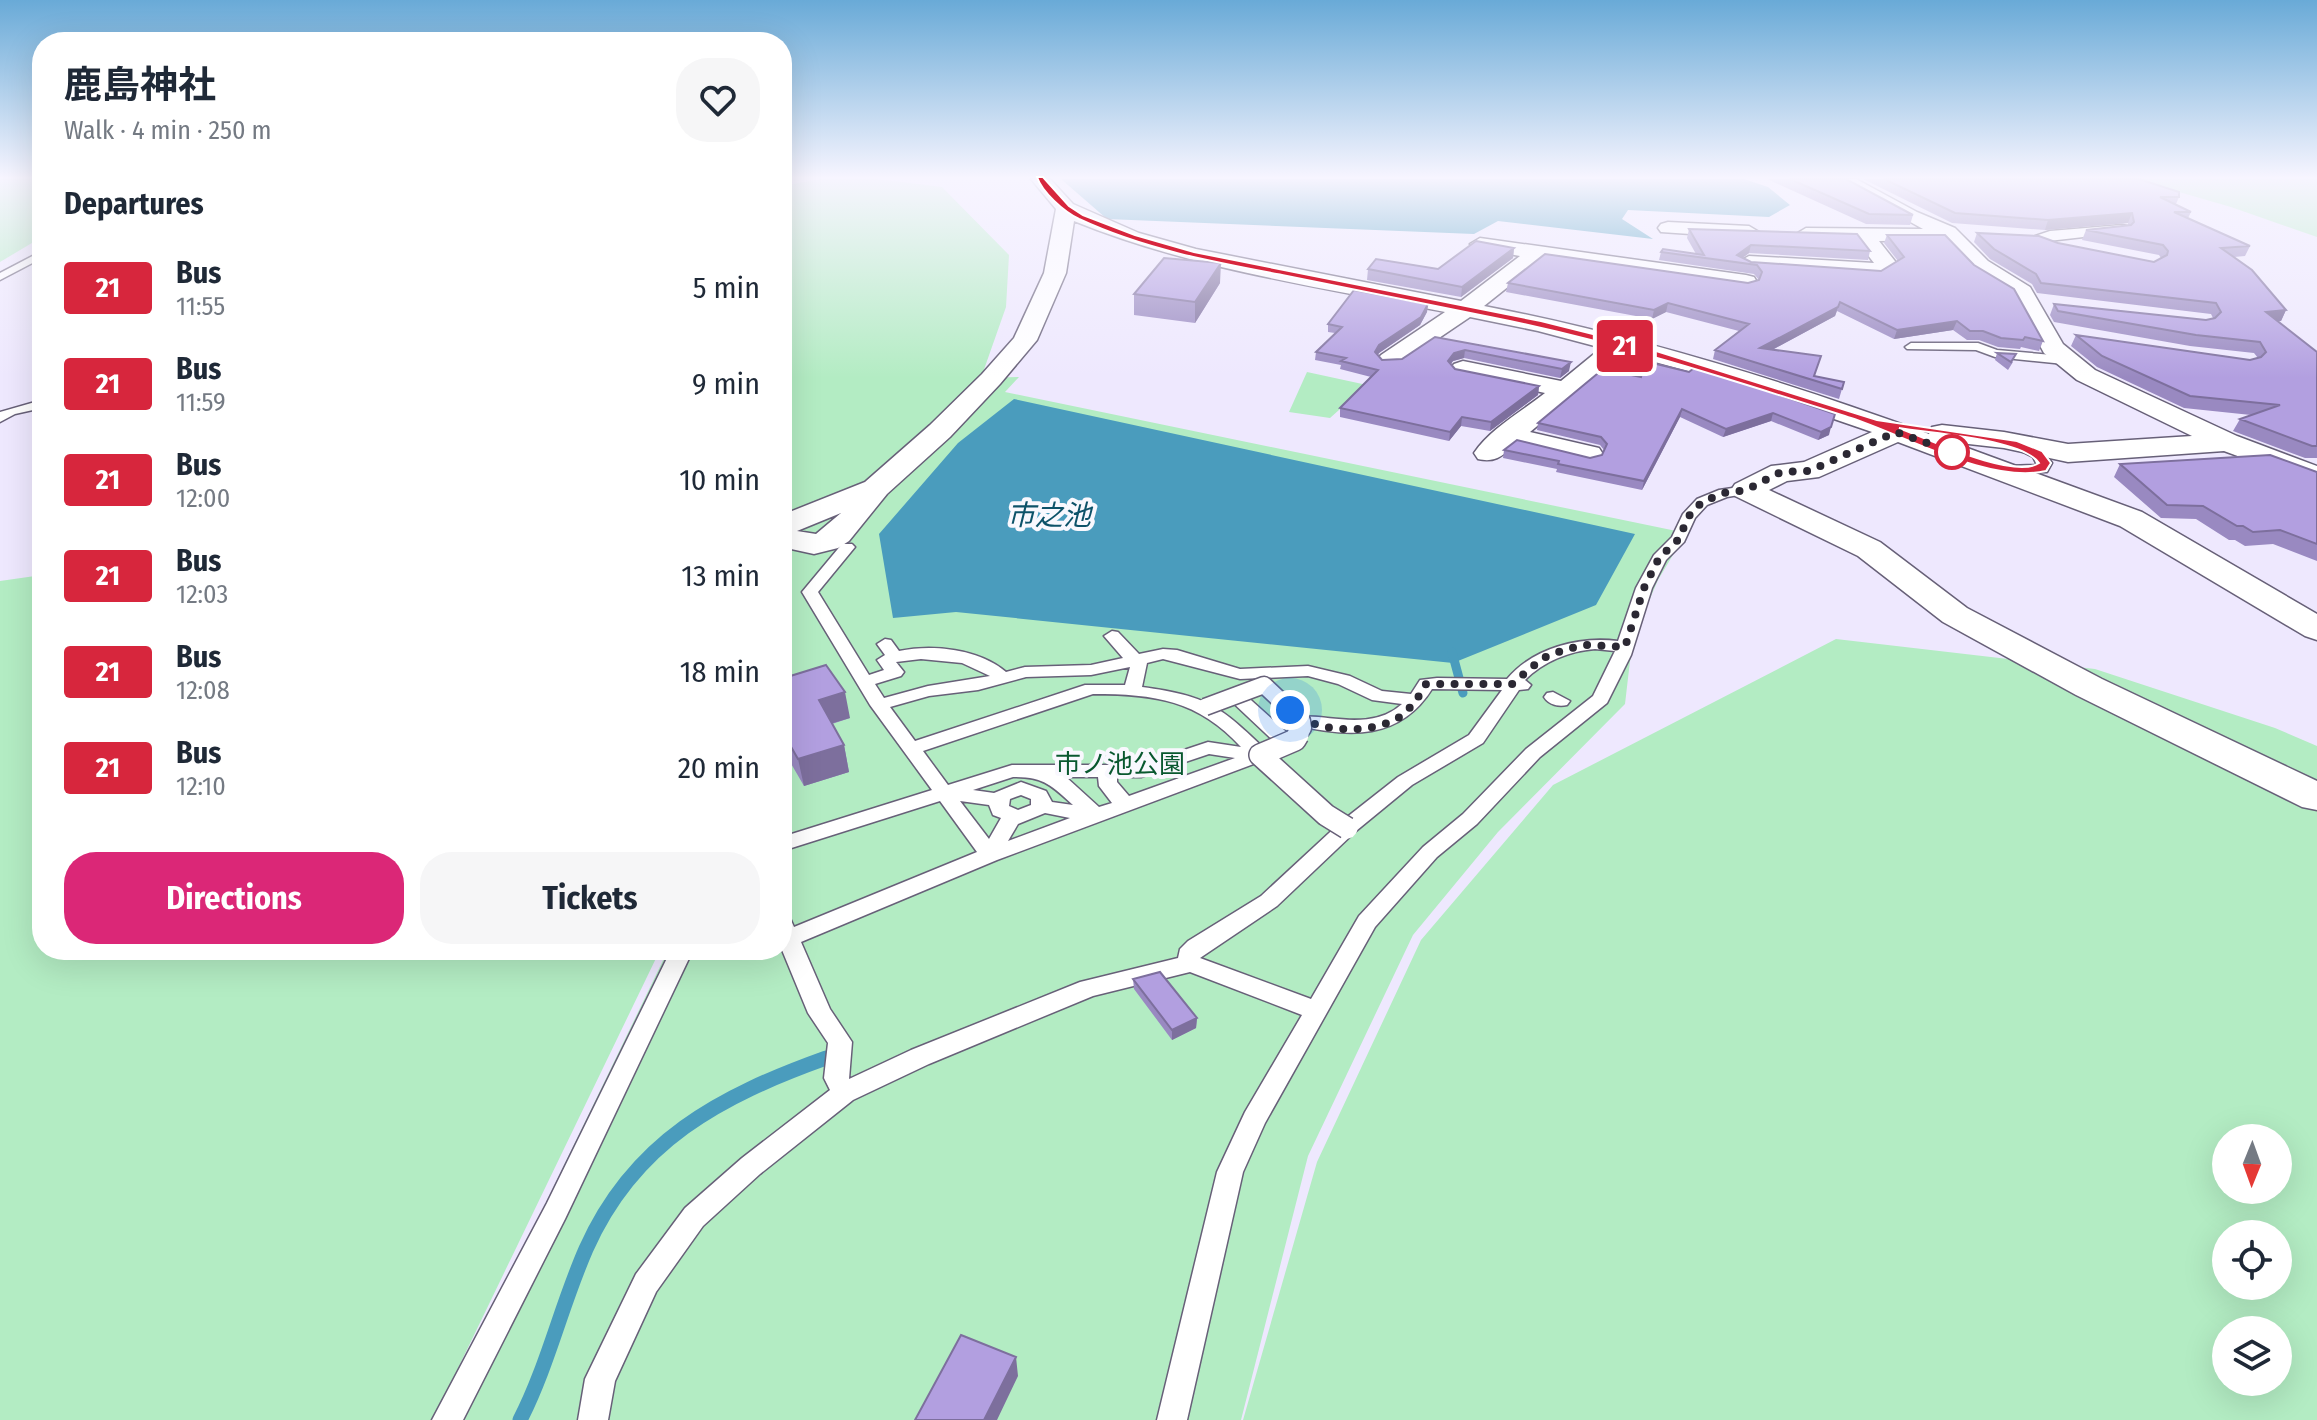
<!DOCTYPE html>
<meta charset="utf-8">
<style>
:root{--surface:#fff;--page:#f6f6f7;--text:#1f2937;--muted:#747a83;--accent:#db2777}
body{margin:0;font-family:"Fira Sans Condensed","Noto Sans JP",sans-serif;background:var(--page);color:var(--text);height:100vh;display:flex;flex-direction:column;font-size:30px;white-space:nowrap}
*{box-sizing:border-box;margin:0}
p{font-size:26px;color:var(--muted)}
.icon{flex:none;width:44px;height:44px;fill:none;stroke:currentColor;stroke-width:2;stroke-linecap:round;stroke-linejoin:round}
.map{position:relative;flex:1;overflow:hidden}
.side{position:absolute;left:32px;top:32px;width:760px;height:928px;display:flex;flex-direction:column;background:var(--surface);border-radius:32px;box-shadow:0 8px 32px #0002}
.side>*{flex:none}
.badge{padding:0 16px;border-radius:6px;font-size:28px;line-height:52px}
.needle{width:52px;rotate:181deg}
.buttons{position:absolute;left:2212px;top:1124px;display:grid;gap:16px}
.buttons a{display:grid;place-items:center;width:80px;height:80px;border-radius:50%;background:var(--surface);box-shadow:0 8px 32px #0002;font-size:40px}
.you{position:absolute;width:40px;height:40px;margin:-20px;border:6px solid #fff;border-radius:50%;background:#1a73e8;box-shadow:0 0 0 12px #1a73e833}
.map>.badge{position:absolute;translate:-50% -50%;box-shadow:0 0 0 4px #fff}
h2{padding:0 32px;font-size:30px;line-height:72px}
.round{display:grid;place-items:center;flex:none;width:84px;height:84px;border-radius:32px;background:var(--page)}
.summary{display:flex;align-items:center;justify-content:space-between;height:136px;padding:0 32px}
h1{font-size:38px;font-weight:700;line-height:60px}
.cta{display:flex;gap:16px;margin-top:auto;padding:16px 32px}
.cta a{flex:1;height:92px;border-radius:32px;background:var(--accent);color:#fff;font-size:32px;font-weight:700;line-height:92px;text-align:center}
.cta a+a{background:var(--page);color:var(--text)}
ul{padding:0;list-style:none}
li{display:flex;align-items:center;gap:24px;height:96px;padding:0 32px}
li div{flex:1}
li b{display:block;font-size:30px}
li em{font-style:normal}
li .badge{min-width:88px;font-weight:700;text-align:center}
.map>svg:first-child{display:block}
.green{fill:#b3ecc3;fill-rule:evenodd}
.water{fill:#4a9cbd}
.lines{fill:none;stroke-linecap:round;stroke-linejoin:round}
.stream-far1{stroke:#4a9cbd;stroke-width:9}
.stream{stroke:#4a9cbd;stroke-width:15}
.service-casing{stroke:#676078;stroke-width:3}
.pedestrian-casing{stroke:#676078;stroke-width:3}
.minor-casing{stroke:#676078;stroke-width:3}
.service{fill:#fff;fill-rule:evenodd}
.pedestrian{fill:#fff;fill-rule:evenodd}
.minor{fill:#fff;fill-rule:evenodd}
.service-bridge-far1-casing{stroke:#676078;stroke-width:19;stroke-linecap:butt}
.service-bridge-casing{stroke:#676078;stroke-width:24;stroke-linecap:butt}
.service-bridge-far1{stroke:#fff;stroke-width:16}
.service-bridge{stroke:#fff;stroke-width:21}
.wall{fill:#9989c1}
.shaded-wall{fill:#7d6f9d}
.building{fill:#b29fe0;stroke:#7d6f9d;stroke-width:2}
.line{fill:#d7263d;stroke:#fff;stroke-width:2;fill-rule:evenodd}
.walk{stroke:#2b2833;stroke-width:8;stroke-dasharray:0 14.4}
.stop-dot{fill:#fff;stroke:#d7263d;stroke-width:4}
.labels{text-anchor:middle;stroke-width:8;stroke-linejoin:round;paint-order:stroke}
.park-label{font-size:26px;fill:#09582f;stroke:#f9f8fe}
.water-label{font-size:28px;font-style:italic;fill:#0d5269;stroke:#f9f8fe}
</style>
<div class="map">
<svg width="2317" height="1420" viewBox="0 0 2317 1420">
<rect width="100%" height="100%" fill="#eee8fe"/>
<!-- green -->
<path class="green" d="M0,179H42V237L0,262Z
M821,179H877L942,187L1009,255L1006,307L981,378L1019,377L1005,392L1686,533L1658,580L1642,617L1630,661L1625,704L1498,832L1413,935L1308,1156L1241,1420H441L668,950H782V186Z
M2134,179H2317V237L2231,207Z
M1307,372L1367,385L1330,418L1289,412Z
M42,575V950H660L433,1420H0V581Z
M1836,639L2095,669L2275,728L2317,746V1420H1243L1317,1162L1421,940L1553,785ZM2226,1138H2278V1190H2226ZM2226,1234H2278V1286H2226ZM2226,1330H2278V1382H2226Z"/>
<!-- water -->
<path class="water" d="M1061,179H1744L1768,187L1790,205L1769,217L1628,210L1622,219L1653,239L1498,221L1474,234L1107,219Z
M1014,399L1635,534L1596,605L1453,663L956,612L893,618L879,534L958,443Z"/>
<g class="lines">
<!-- stream-far1 -->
<path class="stream-far1" d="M1452,652L1463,693"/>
<!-- stream -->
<path class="stream" d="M520,1420C548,1365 561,1306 586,1249C634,1141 720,1096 826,1058"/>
<!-- service casing -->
<g class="service-casing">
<path id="service" d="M42,251V258L0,280V273Z
M1911,343H1978L1997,350L2064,356L2070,360L2064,364L1995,357L1976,350L1907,349L1905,347Z
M42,400V408L15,414L0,422V412Z
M2020,441L2043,451L2052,463L2047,472L2001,473L1999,470L2006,466L2037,465L2033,457L2015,448V442Z
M1746,486L1751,487V493L1727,497L1707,505L1695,518L1684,542L1666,560L1652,588L1631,655L1607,703L1540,757L1477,824L1437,857L1375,927L1265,1123L1243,1172L1187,1420H1157L1217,1172L1245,1112L1302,1015L1190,972L1093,996L929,1064L853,1100L760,1174L703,1226L656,1292L615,1381L608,1420H578L585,1379L636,1274L685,1208L742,1158L830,1090L824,1078L828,1043L808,1013L782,950V916L790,918L794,927L977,852L940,801L782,851V837L932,790L870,705L802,592L842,544H852L855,547L818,592L869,675L884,670L877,660L885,655L877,644L885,639L891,640L899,651C933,644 979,649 1006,672L1025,667L1091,665L1123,658L1104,636L1112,631L1118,632L1139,654L1163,649L1177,650L1240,669L1308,666L1350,676L1382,691L1411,694L1420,680L1437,678L1507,679C1533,648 1579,636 1618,641L1636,588L1654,555L1672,537L1683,514L1697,499L1719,490ZM1595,649L1615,651L1593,696L1526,749L1463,814L1423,847L1359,916L1311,999L1200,958L1277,906L1356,831L1412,785L1483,743L1519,690L1528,689L1531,685L1525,680C1543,662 1569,651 1595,649ZM921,659L962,663L990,676L928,686L884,698L875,684L901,676L904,672L896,662ZM1163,659L1240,679L1308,676L1338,684L1372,700L1402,704C1366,737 1308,706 1293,721L1296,725C1349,738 1400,740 1432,689L1502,690L1469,735L1398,777L1342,821L1261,896L1188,941L1180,949L1178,958L1080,982L911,1050L849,1079L852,1042L830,1009L801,942L997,860L1267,759L1269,755L1267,751C1220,706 1208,696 1142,687L1147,663ZM1130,667L1125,685H1085L915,741L890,707L929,696L978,690L1026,677L1091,675ZM1093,694C1155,694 1198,700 1241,747L1208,742L1139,765H1012L948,785L923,751ZM1209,754L1235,758L1129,796L1117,782V777H1141ZM1013,777C1044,777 1051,785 1073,805L1052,802L1046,791L1021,782L994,793L973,790ZM1066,777H1098L1099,786L1112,803L1099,807ZM1021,795L1031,799V805L1018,810L1009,806L1010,799ZM960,801L989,805L993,815L1001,818L989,839ZM1045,813L1070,818L1008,841L1018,824Z
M1236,691L1242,692L1294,739L1296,743L1294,747H1280L1230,700L1227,696L1230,692Z
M1553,692L1570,701L1567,705C1559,707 1549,705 1544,697L1547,693Z
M671,950H693L565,1219L463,1420H432L547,1203Z"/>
</g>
<!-- pedestrian casing -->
<g class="pedestrian-casing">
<path id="pedestrian" d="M2122,225L2127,226V232L2040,242L2032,237L2050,231Z"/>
</g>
<!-- minor casing -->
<g class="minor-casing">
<path id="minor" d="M1031,179H1050L1073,204L1139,233L1196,249L1461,301L1520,256L1473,248L1470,244L1480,238L1746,275L1754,277L1757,282L1754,287L1746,289L1543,259L1484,306C1635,335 1784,381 1929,434L1932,427L1942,425L2004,432L2068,444L2192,436L2077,380L2044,353L2013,296L1972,271L1944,240L1879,241L1898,265L1878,277L1749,268L1738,262L1749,256L1874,263L1857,241L1806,240L1796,234L1806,228L1923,229L1833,179H1856L1917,212L1955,228L1988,261L2030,287L2063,344L2095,370L2237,436L2317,466V485L2224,451L2068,462L2004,448L1951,442L2142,512L2317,614V640L2305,636L2120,526L1898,442L1819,477L1787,481L1769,490L1880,542L1967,608L2102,679L2317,781V810L2302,807L2076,695L1943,622L1858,556L1735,496L1731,490L1735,484L1771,466L1804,462L1872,432L1717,379L1633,356L1612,364L1530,432L1599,448L1603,454L1599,460L1589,463L1515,445C1502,456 1495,463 1478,459L1474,453C1490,429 1521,412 1545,393L1454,374L1450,369L1454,364L1463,361L1561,381L1594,354L1606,349L1538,331L1470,317L1399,365H1381L1377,360L1381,355L1445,312C1320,287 1192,269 1074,221L1066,273L1037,340L1000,384L950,437L887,494L849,541L838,548L814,554L782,547V515L865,482L930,425L982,374L1014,338L1044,273L1056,209ZM841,513L816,534L797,531Z
M1668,222L1749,226L1759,232L1749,238L1661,232L1658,228L1661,224Z"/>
</g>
<!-- service -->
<use href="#service" class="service"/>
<!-- pedestrian -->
<use href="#pedestrian" class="pedestrian"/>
<!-- minor -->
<use href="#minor" class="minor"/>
<!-- service-bridge-far1 casing -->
<g class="service-bridge-far1-casing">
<path id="service-bridge-far1" d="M1205,707L1264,685L1302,721L1303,728L1297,737"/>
</g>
<!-- service-bridge casing -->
<g class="service-bridge-casing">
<path id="service-bridge" d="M1298,735L1295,740L1260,755L1326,815L1347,828"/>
</g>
<!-- service-bridge-far1 -->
<use href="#service-bridge-far1" class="service-bridge-far1"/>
<!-- service-bridge -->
<use href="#service-bridge" class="service-bridge"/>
</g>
<!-- wall -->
<path class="wall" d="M1767,179H1846L1913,215L1910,225L1866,224Z
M1863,179H2139L2179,197L2176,204L2191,212L2188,218L2250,246L2245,256L2234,257L2286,310L2281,321H2278L2317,352V458H2305L2233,431L2240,419L2251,415L2184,408L2097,367L2071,346L2076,335L2250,360L2258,358L2254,353L2190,346L2054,322L2050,315L2054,304L2206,320L2213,318L2211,314L2037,293L2032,284L1990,259L1974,242L1977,233L2058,243L2154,262L2161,258L2159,255L2082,240L2086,230L2128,226V223L2045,230L1952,223Z
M1689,229L1870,251L1868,260L1749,253L1743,258L1751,262L1881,271L1898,261L1884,243L1887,235L2043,341L2039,351L2021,347L2020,349L1998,347L1979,340H1967L1953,330L1894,339L1837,311L1835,316L1772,350L1814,376L1844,382L1839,399L1713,359L1715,350L1739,331L1666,312L1652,319L1506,292L1508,283H1748L1759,280L1754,274L1659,260L1661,252L1696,254L1687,238Z
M1514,248L1513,258L1461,297L1367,280L1368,269H1438Z
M1220,283L1195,323L1134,315V294Z
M1428,304L1427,312L1420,325L1379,353L1378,355L1382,360L1402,359L1435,337L1569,371L1560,378L1464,358L1453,361L1451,364L1455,369L1539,386L1538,395L1490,431L1461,426L1449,441L1340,417V408L1371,377L1340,369L1341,365L1315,360L1316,352L1335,333L1328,332V324Z
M1997,353L2013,362L2008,370L1995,360Z
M1644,361L1829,435L1818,440L1771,421L1723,437L1680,417L1642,490L1556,472L1557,469L1503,458L1504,450L1590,458L1602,455L1604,450L1600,445L1537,430L1538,423L1641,377Z
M2120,464L2317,472V561L2273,544L2245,546L2235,540H2229L2196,519L2161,518L2114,477Z
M782,669L787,677L850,718L832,724L844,745L849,772L804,786L782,748Z
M1133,979L1197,1018L1196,1028L1172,1040L1134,989Z"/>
<!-- shaded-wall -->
<path class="shaded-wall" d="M2132,213L2128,223L2045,230L2048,220Z
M1751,245L1749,253L1735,263L1737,255Z
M1514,248L1513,258L1461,297L1462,287Z
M1221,263L1220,283L1195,323V302Z
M1668,303L1666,312L1652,319L1654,310Z
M1428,304L1427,312L1420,325L1379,353L1374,360L1375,352L1379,345Z
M1838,307L1835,316L1757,358L1760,348Z
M2286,310L2281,321L2261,323L2266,312Z
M1957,321L1953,330L1894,339L1897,330Z
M1465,350L1464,358L1453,361L1447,369L1448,361L1454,353Z
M1571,362L1569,371L1560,378L1562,369Z
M1539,386L1538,395L1490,431L1491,422Z
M1682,409L1680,417L1642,490L1644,481Z
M1773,413L1771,421L1723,437L1726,429Z
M1462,417L1461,426L1449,441L1450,432Z
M1831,427L1829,435L1818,440L1821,432Z
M845,692L850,718L823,726L819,700Z
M844,745L849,772L804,786L798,759Z
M1197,1018L1196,1028L1172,1040V1030Z
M1016,1357L1018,1376L997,1420H984Z"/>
<!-- building -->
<path class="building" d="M1790,179H1846L1913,215L1869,214Z
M1884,179H2139L2179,192V197H2160L2191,212H2174L2250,246L2221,248L2252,270L2286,310L2266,312L2317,352V446H2312L2240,419L2280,405L2190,396L2102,356L2076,335L2250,360L2261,357L2266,352L2260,342L2196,335L2058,311L2054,304L2206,320L2215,318L2221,312L2216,303L2041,283L2036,274L1994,249L1977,233L2039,236L2058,243L2154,262L2167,255L2168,251L2163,245L2086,230L2131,225L2134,222L2132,213L2048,220L1955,213Z
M1689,229L1857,234L1870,251L1751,245L1737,255L1751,262L1881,271L1904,257L1887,235H1945L1974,265L2014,289L2043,341L2025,337L2023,340L2001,338L1983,331H1970L1957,321L1897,330L1840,302L1838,307L1760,348L1821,356L1814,376L1844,382L1842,389L1715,350L1749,324L1668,303L1654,310L1508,283L1545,254L1748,283L1759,280L1762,272L1757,265L1661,252L1663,249L1704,255Z
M1476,241L1514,248L1462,287L1368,269L1376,259L1438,269Z
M1164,258L1221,263L1195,302L1134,294Z
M1354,290L1428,304L1421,317L1379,345L1375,352L1382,360L1402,359L1435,337L1571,362L1562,369L1465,350L1454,353L1448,361L1455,369L1539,386L1491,422L1462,417L1450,432L1340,408L1378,370L1341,361L1346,358L1316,352L1342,327L1328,324Z
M1997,353L2016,354L2011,362Z
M1644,361L1689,372L1694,368L1718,374L1835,414L1831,427L1821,432L1773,413L1726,429L1682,409L1644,481L1558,464L1559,461L1504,450L1517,440L1590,458L1602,455L1607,444L1601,437L1538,423L1603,369L1641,377Z
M2270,455L2317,472V544L2280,530L2253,532L2243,526H2237L2203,506L2167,505L2120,464Z
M826,665L845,692L819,700L844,745L798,759L782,731V669L787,677Z
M1160,972L1197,1018L1172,1030L1133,979Z
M961,1335L1016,1357L984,1420H915Z"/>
<!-- sky -->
<linearGradient id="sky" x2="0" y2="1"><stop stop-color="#69aad7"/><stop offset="0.47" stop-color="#f7f5ff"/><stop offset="1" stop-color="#f7f5ff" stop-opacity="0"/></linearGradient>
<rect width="2317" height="378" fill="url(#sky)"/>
<!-- line -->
<path class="line" d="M1037,177H1043L1069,206L1083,215L1135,235L1194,252L1541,321L1637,345L1877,420L2017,441L2042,451L2051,463L2046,471C1989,484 1906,436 1851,418C1732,380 1612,341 1490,317C1421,303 1351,289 1282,275C1213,262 1143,249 1079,219C1063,211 1042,192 1037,177ZM1899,428C1932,434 2020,438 2039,463C2014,480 1928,439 1899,428Z"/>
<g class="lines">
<!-- walk -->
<path class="walk" d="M1290,710C1314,733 1369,735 1398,718C1411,709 1419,697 1426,684H1512L1543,658L1564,650L1585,645L1625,647L1644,588L1659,558L1679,539L1688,517L1702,502L1724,493L1746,490L1781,472L1809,471L1896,432L1952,452"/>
</g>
<!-- markers -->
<circle class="stop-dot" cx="1952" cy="452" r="16"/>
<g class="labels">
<!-- park labels -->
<g class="park-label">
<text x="1120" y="773">市ノ池公園</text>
</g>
<!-- water labels -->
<g class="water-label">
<text x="1049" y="525">市之池</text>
</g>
</g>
</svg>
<div class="buttons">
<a><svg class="needle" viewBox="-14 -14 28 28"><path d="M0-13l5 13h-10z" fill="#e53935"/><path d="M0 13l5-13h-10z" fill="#747a83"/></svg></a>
<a><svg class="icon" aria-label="locate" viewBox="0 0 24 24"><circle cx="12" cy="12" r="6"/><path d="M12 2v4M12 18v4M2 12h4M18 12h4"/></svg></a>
<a><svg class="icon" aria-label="layers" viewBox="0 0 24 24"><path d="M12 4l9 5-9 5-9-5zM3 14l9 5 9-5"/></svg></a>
</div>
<div class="you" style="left:1290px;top:710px"></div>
<b class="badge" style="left:1625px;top:346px;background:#d7263d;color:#fff">21</b>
<section class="side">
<div class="summary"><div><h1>鹿島神社</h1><p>Walk · 4 min · 250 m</p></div><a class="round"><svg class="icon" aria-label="heart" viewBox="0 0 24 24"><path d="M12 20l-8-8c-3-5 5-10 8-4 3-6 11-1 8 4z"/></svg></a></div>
<h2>Departures</h2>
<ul>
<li><span class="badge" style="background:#d7263d;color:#fff">21</span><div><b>Bus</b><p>11:55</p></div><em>5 min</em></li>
<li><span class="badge" style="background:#d7263d;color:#fff">21</span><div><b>Bus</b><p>11:59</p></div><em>9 min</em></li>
<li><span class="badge" style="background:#d7263d;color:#fff">21</span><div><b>Bus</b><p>12:00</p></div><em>10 min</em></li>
<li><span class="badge" style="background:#d7263d;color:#fff">21</span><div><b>Bus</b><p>12:03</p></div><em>13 min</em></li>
<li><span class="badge" style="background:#d7263d;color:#fff">21</span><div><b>Bus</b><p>12:08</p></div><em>18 min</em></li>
<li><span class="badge" style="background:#d7263d;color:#fff">21</span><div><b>Bus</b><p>12:10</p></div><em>20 min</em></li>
</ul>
<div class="cta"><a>Directions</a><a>Tickets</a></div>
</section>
</div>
